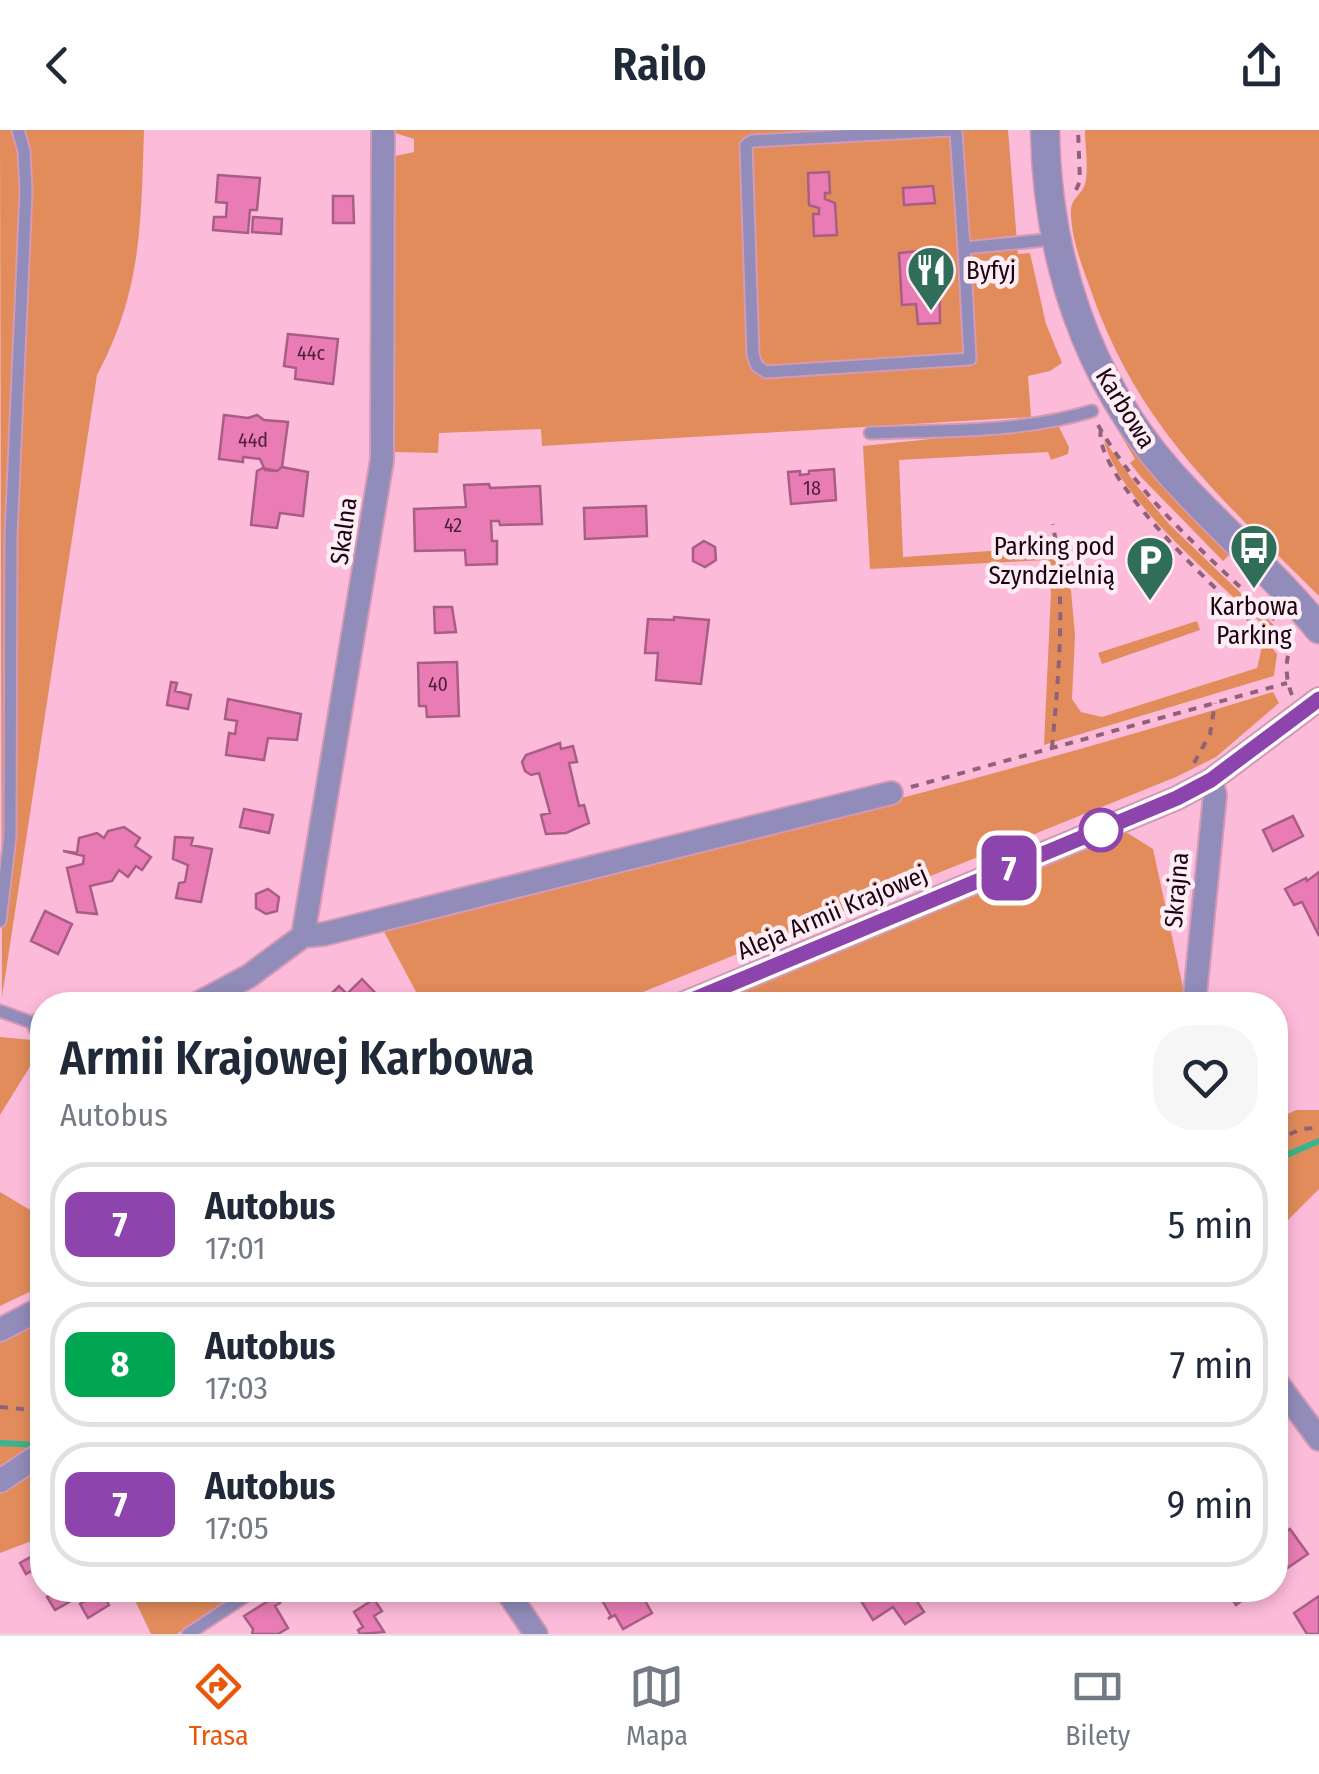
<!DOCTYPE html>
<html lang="pl">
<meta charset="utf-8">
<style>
:root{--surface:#fff;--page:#f6f6f7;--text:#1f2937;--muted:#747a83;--line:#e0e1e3;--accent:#ea580c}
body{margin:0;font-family:"Fira Sans Condensed",sans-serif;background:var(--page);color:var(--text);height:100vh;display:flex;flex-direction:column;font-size:38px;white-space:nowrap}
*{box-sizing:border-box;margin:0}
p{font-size:32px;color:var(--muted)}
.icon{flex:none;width:55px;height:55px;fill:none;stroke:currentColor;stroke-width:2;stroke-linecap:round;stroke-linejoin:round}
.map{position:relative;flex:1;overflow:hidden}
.drawer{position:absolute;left:30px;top:862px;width:1258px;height:610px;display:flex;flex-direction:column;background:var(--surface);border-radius:40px;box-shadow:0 5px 15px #0003}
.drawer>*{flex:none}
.badge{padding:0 20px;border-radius:15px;font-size:35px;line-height:65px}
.map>.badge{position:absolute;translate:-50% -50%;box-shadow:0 0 0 5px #fff}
.round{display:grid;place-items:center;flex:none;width:105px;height:105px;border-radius:40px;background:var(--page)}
.summary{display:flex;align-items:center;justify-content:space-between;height:170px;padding:0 30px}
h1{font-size:48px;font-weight:600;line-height:75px}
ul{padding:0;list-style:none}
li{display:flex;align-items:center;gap:30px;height:125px;margin:0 20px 15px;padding:0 10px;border:5px solid var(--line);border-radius:40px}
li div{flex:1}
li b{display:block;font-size:38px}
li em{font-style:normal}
li .badge{min-width:110px;font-weight:700;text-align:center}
header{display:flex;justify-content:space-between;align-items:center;height:130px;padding:0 30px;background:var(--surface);font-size:45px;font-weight:600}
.dock{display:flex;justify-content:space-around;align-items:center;height:140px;border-top:2px solid var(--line);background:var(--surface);font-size:28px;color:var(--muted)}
.dock a{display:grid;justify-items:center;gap:5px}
.dock .current{color:var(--accent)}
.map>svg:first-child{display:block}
.green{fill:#e28c5c}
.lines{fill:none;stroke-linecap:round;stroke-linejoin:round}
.stream{stroke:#39b490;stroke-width:6}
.building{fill:#ea7cb5;stroke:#a85e84;stroke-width:2.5}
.service-casing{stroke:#d49ab5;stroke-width:15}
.minor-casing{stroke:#d49ab5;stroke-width:26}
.tertiary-casing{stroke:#d49ab5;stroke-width:31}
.path{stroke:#906278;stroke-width:4;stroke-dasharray:8 8;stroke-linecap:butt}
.service{stroke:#918cba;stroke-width:11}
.minor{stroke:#918cba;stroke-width:22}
.tertiary{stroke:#918cba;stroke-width:28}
.line-casing{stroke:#fff;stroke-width:22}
.line{stroke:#8e44ad;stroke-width:15}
.stop-dot{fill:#fff;stroke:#8e44ad;stroke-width:5}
.labels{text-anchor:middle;stroke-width:9;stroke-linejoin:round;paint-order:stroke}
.number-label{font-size:20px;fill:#4f2038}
.poi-label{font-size:25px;fill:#1b020f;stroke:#feedf4;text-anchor:start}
.street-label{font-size:25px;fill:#1b020f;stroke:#feedf4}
</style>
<header><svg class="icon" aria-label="back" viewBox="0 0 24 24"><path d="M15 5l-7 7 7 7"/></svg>Railo<svg class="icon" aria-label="share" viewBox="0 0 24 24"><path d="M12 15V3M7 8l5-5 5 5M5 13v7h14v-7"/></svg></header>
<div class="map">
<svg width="1319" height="1504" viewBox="0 0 1319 1504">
<rect width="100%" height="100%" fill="#fdbbda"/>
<!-- green -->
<path class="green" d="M0,0H144C141,93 142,161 97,245L2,867Z
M395,0H1008L1018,124L1030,123L1046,194L1062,233L1050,241L1028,246L1031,287L542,316L541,299L439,303L438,323L393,322L395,26L414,22V9L395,3Z
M1085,0H1319V466C1218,365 1136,295 1089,155C1081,134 1070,103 1071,80C1071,69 1082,64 1085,54C1089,38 1085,16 1085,0Z
M1119,296L1231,423L1223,431L1141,347L1130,333L1135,329L1116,297Z
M1048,297H1059L1069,317L1068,324L1051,330L1048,322L899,330L903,427L1045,417L1062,412L1069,439L1075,505L1072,569L1081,582L1102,587L1257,538L1264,508L1277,524L1274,546L1044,615L1051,462L1046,430L870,439L863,316Z
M1104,310L1137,356L1170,395L1282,503L1275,506C1229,460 1117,371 1104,310Z
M1197,491L1200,500L1102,534L1098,523Z
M1273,562L1279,573L1216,627L1176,647L643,862L617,875H423L382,798C681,725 979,653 1273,562Z
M1126,702L1153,719L1186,871L1178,875H703Z
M0,907L42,911V917L0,985Z
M1296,980H1319V1059L1275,1103V990Z
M0,1062L42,1087V1156L0,1176Z
M42,1190V1313L0,1345V1211Z
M42,1331V1407L0,1423V1358Z
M130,1460H244L177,1504H151Z"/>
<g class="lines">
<!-- stream -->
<path class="stream" d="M1275,1030L1319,1011
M0,1313L39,1315"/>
</g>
<!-- building -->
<path class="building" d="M829,42L830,63H825V69L835,73L837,105L814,106L813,84H819V78L809,75L808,43Z
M218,45L260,48L257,80H250L248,103L213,100L214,87H226L227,73L216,72Z
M933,56L935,73L904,75L903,58Z
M333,66H353L354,93H333Z
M253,87L282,89L281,104L252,102Z
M939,119L940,193L918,194L916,174L902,175L899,123Z
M288,204L338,209L333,254L295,249L296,238L284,236Z
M224,285L248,288L257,285L264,290L288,292L282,337L277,341L265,340L260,329L243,327V332L219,329Z
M282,337L308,342L303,386L280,383L277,398L251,395L257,341L263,338L277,341Z
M834,339L836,370L791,374L788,342L800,341V345L809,344V341Z
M489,354L490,358L540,356L542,394L500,395L499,391H491L492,411H497V434L466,435L465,420L415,421L414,379L466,377L464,355Z
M646,376L647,406L585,409L584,378Z
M704,411L715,417L716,430L705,437L693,431V418Z
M434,477H452L456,502L435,503Z
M674,487L709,490L701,554L656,550L658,523H645L648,489L674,490Z
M457,532L459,586L427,587L426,576H419L418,533Z
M171,552L177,553L175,561L191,565L188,579L167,575Z
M228,569L301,584L297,610L268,608L264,630L226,625L229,603L235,604L237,591L225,589Z
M560,613L561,619L573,616L577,632L569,633L579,676L584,675L589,693L566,703L546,704L541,685L550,683L539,643L531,645L525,641L522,632L526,625Z
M244,679L273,685L269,703L240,697Z
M1293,686L1303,706L1273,721L1263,700Z
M124,697L140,708L135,716L151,727L142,740L136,736L128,747L119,740L112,751L90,756L97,784L77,782L67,738L83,734L84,726L63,721L77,723L79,708L97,703L104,708L108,701Z
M175,707L193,708L191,715L212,719L201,772L176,768L179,753L185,752L188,735L173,729Z
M1319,742V806L1302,772L1294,775L1285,759L1306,748L1307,751Z
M268,759L279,767L277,781L266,784L256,778V764Z
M45,781L72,794L58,824L31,811Z
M362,849L383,871L379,875H335L338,872L330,865L339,856L347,864Z
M1290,1399L1308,1424L1283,1441L1275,1430V1409Z
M41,1421L42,1435L26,1444L20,1433Z
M59,1460H71L76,1468L55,1480L47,1467Z
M607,1460H639L652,1483L623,1499L615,1485L608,1489L611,1486L599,1465Z
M878,1460H915L912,1464L924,1482L905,1494L893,1477L873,1490L861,1471Z
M1213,1460H1255V1461L1236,1475L1227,1461L1218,1467Z
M101,1461L109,1475L88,1488L80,1474Z
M276,1466L280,1473L275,1476L288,1498L278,1504H252L253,1499L244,1486Z
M1319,1466V1504H1307L1294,1483Z
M374,1469L382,1481L374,1486L384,1502L360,1504L358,1500L363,1497L354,1482Z"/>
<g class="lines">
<!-- service casing -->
<g class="service-casing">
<path id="service" d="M964,118L956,2L950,0L752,11L746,15L753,225L757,236L766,242L970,229L964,118L1055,109
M870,303C943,300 1021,303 1092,281
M0,791L10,706L11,405L26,62L24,21L18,0
M0,881L39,895
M188,1504L255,1460"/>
</g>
<!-- minor casing -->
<g class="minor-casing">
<path id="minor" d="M303,806L382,330L383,0
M195,875L249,846L303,806L324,804L891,663
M680,875L1177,668L1211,650L1319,569
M1194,875L1215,665L1211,650
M39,895L42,896
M0,1200L42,1178
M1275,1250L1319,1309
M0,1351L42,1323
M506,1460L536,1504"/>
</g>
<!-- tertiary casing -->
<g class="tertiary-casing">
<path id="tertiary" d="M1045,0C1047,126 1086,249 1171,344C1218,397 1274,443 1319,499"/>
</g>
<!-- path -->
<path class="path" d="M1076,60L1080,51L1078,0
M1098,295C1142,372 1213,430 1276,491
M1101,299C1090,348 1247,490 1287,523
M1062,451L1078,447
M1292,565C1284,545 1285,525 1295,507
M1052,618C1059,540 1066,471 1053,394
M1194,633L1210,604L1215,573
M911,657L1287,553
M1275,1011L1301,999L1319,998
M0,1277L42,1281"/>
<!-- service -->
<use href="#service" class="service"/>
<!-- minor -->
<use href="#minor" class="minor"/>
<!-- tertiary -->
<use href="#tertiary" class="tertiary"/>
</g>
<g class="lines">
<!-- line casing -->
<g class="line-casing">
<path id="line" d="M680,875L1177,668L1211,650L1319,569"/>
</g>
<!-- line -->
<use href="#line" class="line"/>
</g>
<!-- icons -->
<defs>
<g id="restaurant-pin" transform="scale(2.5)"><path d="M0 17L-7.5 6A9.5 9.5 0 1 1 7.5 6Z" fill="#316e5a" stroke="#feedf4"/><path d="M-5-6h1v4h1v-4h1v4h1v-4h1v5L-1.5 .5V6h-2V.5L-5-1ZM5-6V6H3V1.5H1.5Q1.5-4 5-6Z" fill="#fff"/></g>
<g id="bus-pin" transform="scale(2.5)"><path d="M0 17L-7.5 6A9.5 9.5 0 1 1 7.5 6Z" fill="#316e5a" stroke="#feedf4"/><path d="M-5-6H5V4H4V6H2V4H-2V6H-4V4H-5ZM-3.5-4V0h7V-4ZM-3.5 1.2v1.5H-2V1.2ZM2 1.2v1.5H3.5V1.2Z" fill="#fff"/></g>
<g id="parking-pin" transform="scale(2.5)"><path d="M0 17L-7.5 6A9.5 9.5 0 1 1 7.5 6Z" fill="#316e5a" stroke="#feedf4"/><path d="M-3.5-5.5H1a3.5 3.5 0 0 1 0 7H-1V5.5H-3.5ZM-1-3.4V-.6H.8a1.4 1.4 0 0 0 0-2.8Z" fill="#fff"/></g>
</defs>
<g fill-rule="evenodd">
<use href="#restaurant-pin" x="931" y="140"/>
<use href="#bus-pin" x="1254" y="418"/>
<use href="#parking-pin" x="1150" y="430"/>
</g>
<!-- markers -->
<circle class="stop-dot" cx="1101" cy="700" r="20"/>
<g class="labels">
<!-- number labels -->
<g class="number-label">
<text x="311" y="230">44c</text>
<text x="253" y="317">44d</text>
<text x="812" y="365">18</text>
<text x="453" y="402">42</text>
<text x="438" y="561">40</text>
</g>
<!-- poi labels -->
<g class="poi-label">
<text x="966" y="149">Byfyj</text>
<text x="1115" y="425" text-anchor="end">Parking pod<tspan x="1115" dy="29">Szyndzielnią</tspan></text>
<text x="1254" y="485" text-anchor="middle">Karbowa<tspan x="1254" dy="29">Parking</tspan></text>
</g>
<!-- street labels -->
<g class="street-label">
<text transform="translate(1126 278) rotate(58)" y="9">Karbowa</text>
<text transform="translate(343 401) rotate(-82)" y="9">Skalna</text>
<text transform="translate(1176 760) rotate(-85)" y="9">Skrajna</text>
<text transform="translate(832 782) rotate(-23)" y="9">Aleja Armii Krajowej</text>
</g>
</g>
</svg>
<b class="badge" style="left:1009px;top:738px;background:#8e44ad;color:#fff">7</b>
<section class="drawer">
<div class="summary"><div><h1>Armii Krajowej Karbowa</h1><p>Autobus</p></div><a class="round"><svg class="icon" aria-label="heart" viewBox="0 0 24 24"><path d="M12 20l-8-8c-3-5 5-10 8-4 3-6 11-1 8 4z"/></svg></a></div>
<ul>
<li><span class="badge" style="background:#8e44ad;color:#fff">7</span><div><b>Autobus</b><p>17:01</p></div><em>5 min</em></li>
<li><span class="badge" style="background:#00a651;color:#fff">8</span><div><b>Autobus</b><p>17:03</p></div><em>7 min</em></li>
<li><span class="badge" style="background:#8e44ad;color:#fff">7</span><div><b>Autobus</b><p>17:05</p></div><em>9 min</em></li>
</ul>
</section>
</div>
<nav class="dock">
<a class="current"><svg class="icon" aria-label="directions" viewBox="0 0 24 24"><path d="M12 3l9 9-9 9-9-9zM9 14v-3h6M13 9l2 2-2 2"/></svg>Trasa</a>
<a><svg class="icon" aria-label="map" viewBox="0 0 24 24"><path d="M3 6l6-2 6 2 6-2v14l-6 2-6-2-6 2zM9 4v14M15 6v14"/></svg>Mapa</a>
<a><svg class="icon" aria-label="tickets" viewBox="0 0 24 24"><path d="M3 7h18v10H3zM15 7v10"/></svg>Bilety</a>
</nav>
